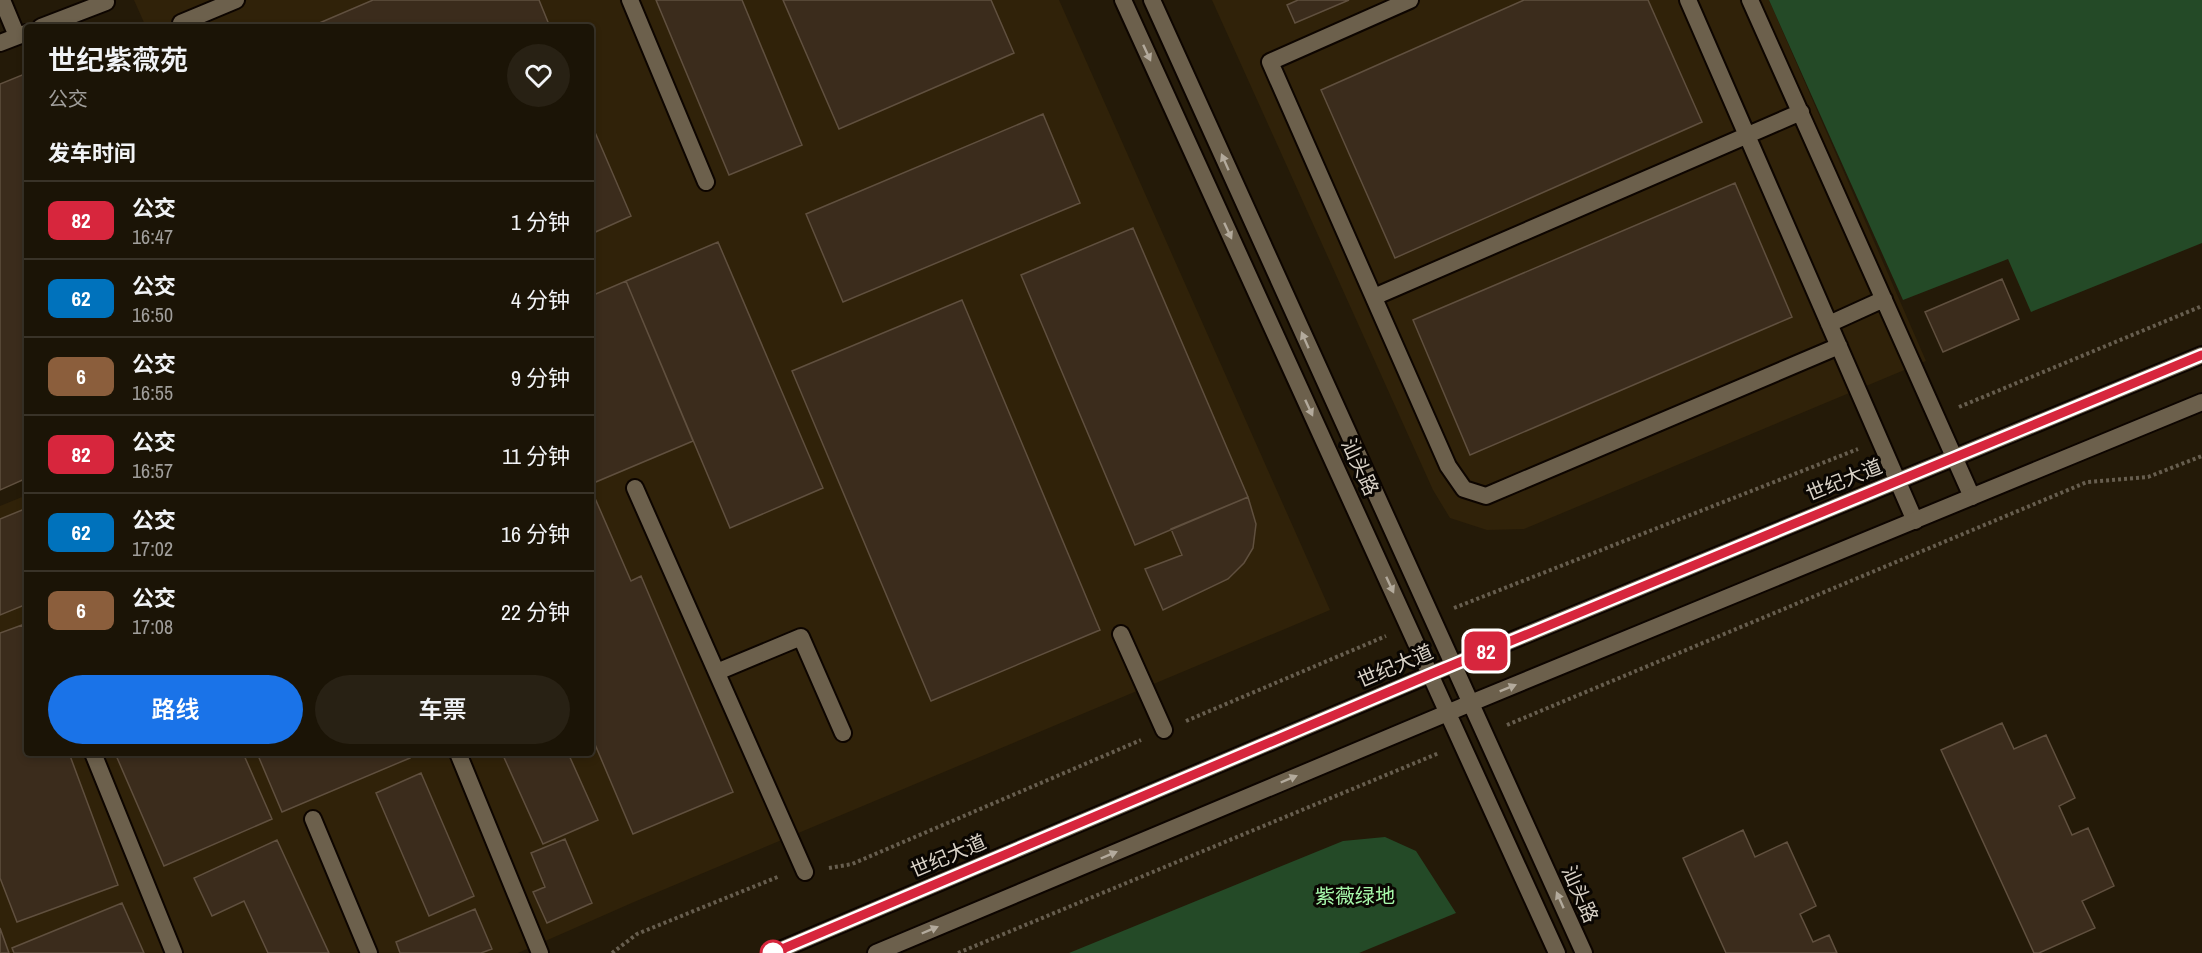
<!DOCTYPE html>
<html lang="zh">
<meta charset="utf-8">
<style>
:root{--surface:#1b1406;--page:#282114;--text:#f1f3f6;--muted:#a09e9b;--line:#393328;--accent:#1a73e8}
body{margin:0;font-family:"Archivo Narrow","Noto Sans SC",sans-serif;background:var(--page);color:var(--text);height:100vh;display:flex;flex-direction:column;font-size:22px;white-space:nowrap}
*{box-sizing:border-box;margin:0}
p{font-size:20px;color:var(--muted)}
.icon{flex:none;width:33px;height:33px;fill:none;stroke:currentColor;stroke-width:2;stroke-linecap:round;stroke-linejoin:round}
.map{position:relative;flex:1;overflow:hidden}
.drawer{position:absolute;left:24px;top:24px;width:570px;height:732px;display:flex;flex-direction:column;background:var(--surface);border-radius:6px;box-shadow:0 3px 9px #0003,0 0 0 2px var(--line)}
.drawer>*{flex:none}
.badge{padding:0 12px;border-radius:9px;font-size:21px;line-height:39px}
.map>.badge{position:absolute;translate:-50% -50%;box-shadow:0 0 0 3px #fff}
h2{padding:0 24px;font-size:22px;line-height:54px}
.round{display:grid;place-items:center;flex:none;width:63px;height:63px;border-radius:32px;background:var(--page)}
.overview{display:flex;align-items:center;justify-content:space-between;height:102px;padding:0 24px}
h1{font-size:28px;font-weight:600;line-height:45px}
.cta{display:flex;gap:12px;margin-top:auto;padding:12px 24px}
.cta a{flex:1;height:69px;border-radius:36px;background:var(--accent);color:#fff;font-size:24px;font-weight:600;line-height:69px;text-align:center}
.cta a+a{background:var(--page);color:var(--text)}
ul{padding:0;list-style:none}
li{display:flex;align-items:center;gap:18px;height:78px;padding:0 24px;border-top:2px solid var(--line)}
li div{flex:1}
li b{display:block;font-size:22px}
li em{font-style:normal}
li .badge{min-width:66px;font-weight:700;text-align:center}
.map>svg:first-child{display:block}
.built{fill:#302209}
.green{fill:#244a27}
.building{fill:#3b2c1c;stroke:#60503f;stroke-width:1.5}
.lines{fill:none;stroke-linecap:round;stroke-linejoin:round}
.service-casing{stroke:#0d0500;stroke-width:20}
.tertiary-casing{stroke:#0d0500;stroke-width:20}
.path{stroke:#675e4f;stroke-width:4;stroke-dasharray:3 3;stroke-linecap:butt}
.service{stroke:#6c604c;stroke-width:16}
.tertiary{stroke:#6c604c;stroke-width:16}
.oneway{fill:#b3aa9c}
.line-casing{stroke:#fff;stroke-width:14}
.line{stroke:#d7263d;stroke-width:9}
.stop-dot{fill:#fff;stroke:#d7263d;stroke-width:3}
.labels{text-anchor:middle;stroke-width:6;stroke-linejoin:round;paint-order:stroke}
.street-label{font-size:20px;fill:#d9d2c7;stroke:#0a0602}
.park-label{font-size:20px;fill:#a7f9ab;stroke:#0a0602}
</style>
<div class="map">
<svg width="2202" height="953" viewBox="0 0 2202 953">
<rect width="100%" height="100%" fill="#241a08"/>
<!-- built -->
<path class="built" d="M134,0H1059L1330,610L634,902L518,953H0V506L27,495V753H591V27H146Z
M1212,0H1769L1926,361L1524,529L1487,530L1450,518L1433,490Z"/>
<!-- green -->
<path class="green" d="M1769,0H2202V243L2031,312L2008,259L1903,300Z
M1385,837L1416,851L1456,913L1359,953H1069L1343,841Z"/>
<!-- building -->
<path class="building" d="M373,0H539L550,27H310Z
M656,0H742L802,145L729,175Z
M783,0H991L1014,53L839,129Z
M1298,0H1349L1295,23L1287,5Z
M1524,0H1648L1702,122L1395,258L1321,90Z
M27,73V478L0,490V84Z
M1043,114L1080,203L843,302L806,214Z
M591,123L631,216L591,234Z
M1735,183L1792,317L1470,455L1413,320Z
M1133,228L1248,497L1135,545L1021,275Z
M718,242L823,488L730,528L626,281Z
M2002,279L2019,319L1943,352L1925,312Z
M626,281L693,441L591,484V296Z
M962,300L1100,630L931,701L792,371Z
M591,489L631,581L641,576L733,792L633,834L591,735Z
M1248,497L1256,524L1253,548L1244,563L1228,579L1163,610L1145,569L1182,555L1171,529Z
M27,508V604L0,615V519Z
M22,625L27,639V753H69L118,885L17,922L0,878V633Z
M2002,723L2014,749L2046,735L2075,798L2059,806L2072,835L2088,828L2114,886L2082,901L2095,928L2039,953H2034L1941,750Z
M115,753H243L272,819L164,866Z
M257,753H408L410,758L282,812Z
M502,753H568L598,820L543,844Z
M421,773L474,896L429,916L376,793Z
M1743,830L1755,857L1787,842L1816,906L1800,914L1813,942L1829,935L1837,953H1726L1683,858Z
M565,839L592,903L547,923L533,892L545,887L531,853Z
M277,840L329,953H268L244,901L212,916L194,878Z
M122,903L144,953H14L12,948Z
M475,909L492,949L481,953H400L396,942Z
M0,928L9,953H0Z"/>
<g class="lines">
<!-- service casing -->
<g class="service-casing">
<path id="service" d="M2,0L17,36
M630,0L706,182
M1410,0L1270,62L1448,466L1464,489L1486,496L1839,346
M1688,0L1915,521
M1750,0L1972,497
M181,23L236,0
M41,27L106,2L105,0
M0,43L26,33
M1374,297L1801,112
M1829,324L1884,299
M635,488L805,872
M1121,634L1164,730
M717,672L801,637L843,733
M93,753L174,953
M458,753L540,953
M313,819L369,953"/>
</g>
<!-- tertiary casing -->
<g class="tertiary-casing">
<path id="tertiary" d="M1123,0L1557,953
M1152,0L1584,953
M773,953L1431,674L2202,355
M876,953L1471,703L2202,402"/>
</g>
<!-- path -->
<path class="path" d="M1959,407L2202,306
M1454,608L1858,449
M1186,721L1386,636
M1507,725L2087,482L2148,477L2202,456
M829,868L852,864L1141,740
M612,953L637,934L780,876
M958,953L1439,753"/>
<!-- service -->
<use href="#service" class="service"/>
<!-- tertiary -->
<use href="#tertiary" class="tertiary"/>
</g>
<!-- one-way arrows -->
<defs><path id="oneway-solid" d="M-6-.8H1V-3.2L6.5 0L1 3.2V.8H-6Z" transform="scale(1.5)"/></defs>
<g class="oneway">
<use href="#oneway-solid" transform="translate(1147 53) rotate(65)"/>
<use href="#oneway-solid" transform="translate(1225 162) rotate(-114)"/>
<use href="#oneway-solid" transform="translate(1228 231) rotate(65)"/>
<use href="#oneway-solid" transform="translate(1305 340) rotate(-114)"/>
<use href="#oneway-solid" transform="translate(1309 408) rotate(65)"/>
<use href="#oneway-solid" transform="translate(1390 585) rotate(65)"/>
<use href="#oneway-solid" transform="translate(1508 688) rotate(-22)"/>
<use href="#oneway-solid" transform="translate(1289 779) rotate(-23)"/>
<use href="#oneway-solid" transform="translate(1109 855) rotate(-23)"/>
<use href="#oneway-solid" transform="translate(1560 900) rotate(-114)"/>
<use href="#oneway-solid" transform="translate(930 930) rotate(-23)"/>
</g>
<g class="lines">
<!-- line casing -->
<g class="line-casing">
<path id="line" d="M773,953L1431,674L2202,355"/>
</g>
<!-- line -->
<use href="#line" class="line"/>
</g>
<!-- markers -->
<circle class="stop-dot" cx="773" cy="953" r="12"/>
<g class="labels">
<!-- street labels -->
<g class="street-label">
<text transform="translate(1360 467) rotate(65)" y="7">汕头路</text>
<text transform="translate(1844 480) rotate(-22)" y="7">世纪大道</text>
<text transform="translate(1395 666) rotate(-23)" y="7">世纪大道</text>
<text transform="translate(948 856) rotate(-23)" y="7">世纪大道</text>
<text transform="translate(1580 894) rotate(66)" y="7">汕头路</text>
</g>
<!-- park labels -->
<g class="park-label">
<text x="1355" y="903">紫薇绿地</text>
</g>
</g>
</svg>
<b class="badge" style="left:1486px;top:651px;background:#d7263d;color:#fff">82</b>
<section class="drawer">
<div class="overview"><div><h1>世纪紫薇苑</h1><p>公交</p></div><a class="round"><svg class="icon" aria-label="heart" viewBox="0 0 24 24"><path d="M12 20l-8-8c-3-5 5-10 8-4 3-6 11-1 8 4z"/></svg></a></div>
<h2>发车时间</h2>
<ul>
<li><span class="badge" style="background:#d7263d;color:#fff">82</span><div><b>公交</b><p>16:47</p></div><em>1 分钟</em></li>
<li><span class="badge" style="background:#0072bc;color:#fff">62</span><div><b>公交</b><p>16:50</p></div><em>4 分钟</em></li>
<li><span class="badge" style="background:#8b5e3c;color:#fff">6</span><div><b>公交</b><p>16:55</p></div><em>9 分钟</em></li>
<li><span class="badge" style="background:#d7263d;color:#fff">82</span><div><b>公交</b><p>16:57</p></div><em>11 分钟</em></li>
<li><span class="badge" style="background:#0072bc;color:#fff">62</span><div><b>公交</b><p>17:02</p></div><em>16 分钟</em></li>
<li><span class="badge" style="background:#8b5e3c;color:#fff">6</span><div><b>公交</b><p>17:08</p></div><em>22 分钟</em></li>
</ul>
<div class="cta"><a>路线</a><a>车票</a></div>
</section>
</div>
